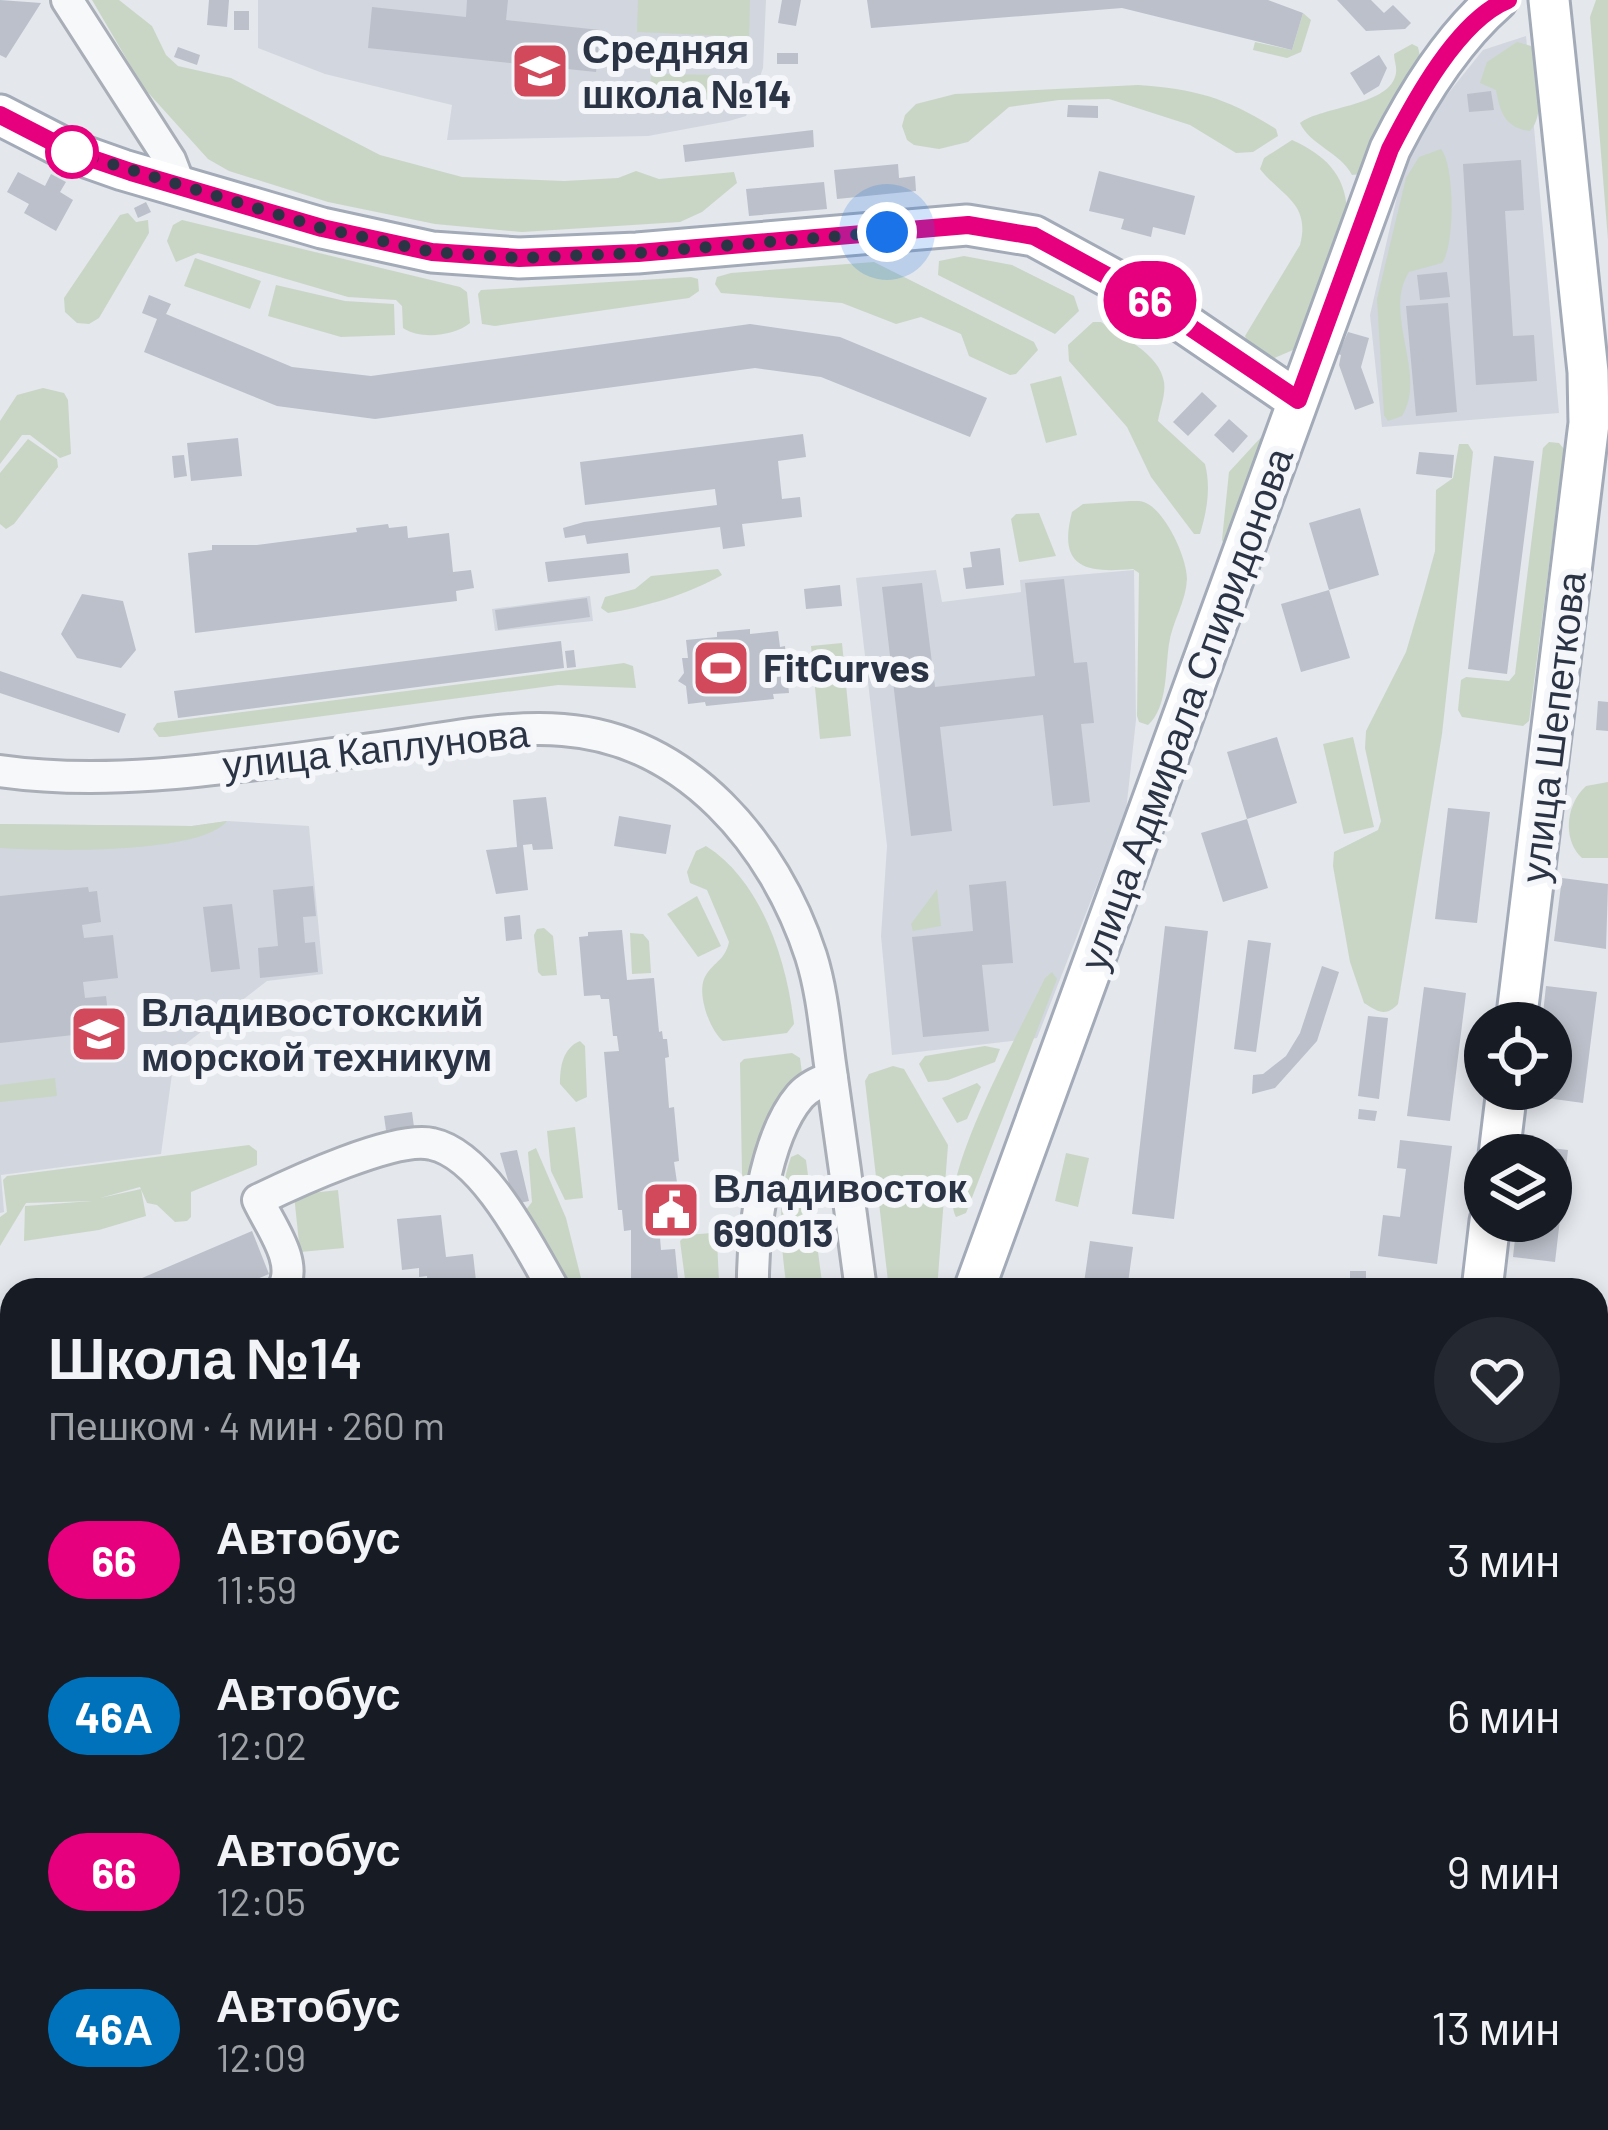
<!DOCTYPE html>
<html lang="ru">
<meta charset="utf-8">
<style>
:root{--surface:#171b24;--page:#242831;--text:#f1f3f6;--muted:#9ea1a6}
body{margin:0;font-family:Barlow,sans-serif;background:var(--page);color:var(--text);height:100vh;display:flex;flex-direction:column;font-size:45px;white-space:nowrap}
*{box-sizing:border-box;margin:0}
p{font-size:39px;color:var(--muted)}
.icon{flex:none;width:66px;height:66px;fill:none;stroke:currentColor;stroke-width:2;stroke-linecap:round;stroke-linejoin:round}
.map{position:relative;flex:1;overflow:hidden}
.details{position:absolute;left:0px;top:1278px;width:1608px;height:852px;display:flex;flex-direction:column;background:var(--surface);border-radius:36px 36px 0 0;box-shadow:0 6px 18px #0003}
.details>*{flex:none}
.badge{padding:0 24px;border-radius:39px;font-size:42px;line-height:78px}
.buttons{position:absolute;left:1464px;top:1002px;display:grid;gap:24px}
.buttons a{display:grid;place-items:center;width:108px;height:108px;border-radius:50%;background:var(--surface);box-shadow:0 6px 18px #0003;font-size:60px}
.you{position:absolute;width:60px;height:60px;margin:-30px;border:9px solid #fff;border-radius:50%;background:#1a73e8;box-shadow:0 0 0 18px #1a73e833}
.map>.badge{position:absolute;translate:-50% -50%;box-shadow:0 0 0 6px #fff}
.round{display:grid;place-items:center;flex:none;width:126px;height:126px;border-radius:63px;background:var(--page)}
.head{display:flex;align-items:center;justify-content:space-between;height:204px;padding:0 48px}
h1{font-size:57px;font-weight:600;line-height:90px}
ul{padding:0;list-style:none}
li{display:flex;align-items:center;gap:36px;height:156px;padding:0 48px}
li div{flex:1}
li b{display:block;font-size:45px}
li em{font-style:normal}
li .badge{min-width:132px;font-weight:700;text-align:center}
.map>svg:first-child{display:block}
.built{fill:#d2d6de}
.green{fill:#c9d6c5}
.building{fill:#bbc0ca}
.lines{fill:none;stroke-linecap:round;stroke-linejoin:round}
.minor-casing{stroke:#a9aeb7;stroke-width:36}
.major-casing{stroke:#a3abb8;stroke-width:45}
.minor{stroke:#f7f8fa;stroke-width:30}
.major{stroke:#fff;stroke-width:39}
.line-casing{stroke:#fff;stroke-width:27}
.line{stroke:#e6007e;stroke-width:18}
.walk{stroke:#2b3445;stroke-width:12;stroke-dasharray:0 21.6}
.stop-dot{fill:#fff;stroke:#e6007e;stroke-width:6}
.labels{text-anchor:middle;stroke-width:12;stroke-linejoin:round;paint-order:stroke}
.poi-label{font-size:39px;font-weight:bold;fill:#2b3445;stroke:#f4f6f9;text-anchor:start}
.street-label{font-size:39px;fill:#2b3445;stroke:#f4f6f9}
</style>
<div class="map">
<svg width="1608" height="2130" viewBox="0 0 1608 2130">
<rect width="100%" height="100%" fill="#e4e7ec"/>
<!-- built -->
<path class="built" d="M258,0H766L763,68L746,116L729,121L648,136L447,140L452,105L325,74L258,48Z
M1526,36L1559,413L1382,427L1370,315L1406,157L1438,106L1483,50Z
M936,570L942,602L1021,592L1020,580L1134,570L1136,720L1126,811L1037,1038L892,1055L881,936L887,846L856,578Z
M590,596L593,621L495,631L492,609Z
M227,821L309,826L323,974L267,981L175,1052L161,1154L1,1175L4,1212L0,1213V824L192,826Z
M698,2118H870L873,2130H695Z
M886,2118H1028L1031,2130H889Z"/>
<!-- green -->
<path class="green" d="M92,0H119L152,26L166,55L178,66L231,78L380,155L462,177L564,181L618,178L636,171L659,179L734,172L737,183L702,212L680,222L522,232L435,224L328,202L229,171L208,159L143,87Z
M638,0H750L749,37L637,32Z
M1596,0H1608V240L1590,17Z
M1303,13L1311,20L1301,52L1287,58L1253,50L1255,42L1292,50Z
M1517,42L1531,46L1533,51C1535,74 1547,113 1530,131C1505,128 1500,112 1496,90L1480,83L1487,62Z
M1412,44L1418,47L1421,61L1362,174L1352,175C1340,152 1310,145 1300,123C1322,106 1391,106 1396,73C1397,67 1394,60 1394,54Z
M651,74L721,75V110L650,109Z
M1138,85C1196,89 1227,98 1276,129L1278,136L1253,152L1236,153L1190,125L1109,99L1059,100L1009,107L968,142L939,149L914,145L907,140L902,126L905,115L916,104L955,94Z
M1292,140C1325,155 1345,174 1347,210L1301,339L1293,350L1272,359L1248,344L1245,336L1300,245C1311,203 1281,196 1260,169L1264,158Z
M1441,149C1455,165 1455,246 1442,263L1409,272C1382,314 1428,374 1402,416L1388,421L1384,415L1377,299L1406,178L1419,157Z
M128,213L136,222L148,220L149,233L99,318L89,324L77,323L65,312L64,298L120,215Z
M182,220L460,287L467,292L470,323C454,336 421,340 403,328L402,306L396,300L348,297L198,253L176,262L167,241L173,225Z
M964,256L1012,265L1074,296L1079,311L1055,334L938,275L939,261Z
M195,258L261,281L250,309L184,286Z
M874,262L1034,342L1038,350L1016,374L1010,375L969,356L961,334L921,317L896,324L842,303L721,293L715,284L717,277L731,273Z
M691,277L698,279L699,291L689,298L495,326L482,324L478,294L481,290Z
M276,285L345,301L394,304L395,335L341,337L268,316Z
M1093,322H1101C1122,337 1160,354 1164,382C1166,394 1160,408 1158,421L1205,464C1211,487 1207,511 1200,534H1194L1151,477L1127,427L1069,361L1068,345Z
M1061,376L1077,435L1046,443L1030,384Z
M43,388L64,393L68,400L71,454L60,458L30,435H22L0,464V421L17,395Z
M1264,434H1267L1226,549L1222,540L1229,472Z
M28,439L57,459L58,467L14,524L6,529L0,524V473Z
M1549,442L1559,443L1564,449L1529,721L1523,726L1462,717L1458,710L1461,680L1466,677L1509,681L1515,674L1543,448Z
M1459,444H1468L1473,452L1442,734L1398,1004C1386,1017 1378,1012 1364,1003L1350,962L1333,866L1334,852L1378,830L1381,821L1365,748L1366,731L1406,652L1424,591L1435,551L1436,490L1453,478Z
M1130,501C1136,501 1142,500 1148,504C1167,515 1187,558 1187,579C1186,602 1172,622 1169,644C1165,670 1168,707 1148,725L1139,722L1137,716L1139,573L1133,569C1087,573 1057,569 1072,512L1083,504Z
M1039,513L1056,556L1019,562L1011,519L1016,514Z
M718,569L722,575C689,594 645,607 608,613L601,608L605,597L635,589L651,576Z
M842,643L851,736L820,739L811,646Z
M624,663L633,666L636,688L558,685L166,737H159L153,729L157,723Z
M1353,737L1374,827L1344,834L1323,744Z
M1608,782V858H1582C1562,840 1566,804 1586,786Z
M227,821C200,855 45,851 0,848V824L192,826Z
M706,846C762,881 787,962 794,1024L787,1033L723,1041C710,1031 695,991 706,975C715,961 725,960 729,942L707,890L690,883L687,872L696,851Z
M937,889L941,926L913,931L911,924Z
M697,896L721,946L698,957L667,914Z
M544,928L553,936L557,975L542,976L538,972L534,935L537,929Z
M630,933L643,934L649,941L651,973L632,974Z
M1052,972L1057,979L966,1213L956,1217C935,1182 1026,1019 1045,978Z
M580,1041L585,1046L587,1097L576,1102L560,1084C560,1066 563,1048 580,1041Z
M985,1046L1000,1049L995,1062L948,1080L928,1082L919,1064L925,1056Z
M792,1053L800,1058L803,1081L743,1228L740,1063L744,1059Z
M893,1066L904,1069L948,1145L937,1290H889L865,1081L869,1074Z
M55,1078L57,1096L0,1102V1085Z
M977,1083L981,1087L967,1119L957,1123L942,1098Z
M575,1127L583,1198L565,1200L551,1171L547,1131Z
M249,1145L257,1151V1165L191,1192V1217L187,1221L175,1222L157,1205L147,1203L140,1187L100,1198L141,1189L146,1216L99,1230L24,1241L25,1206L92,1201L26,1203L0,1246V1217L7,1212L3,1180L7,1176Z
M536,1148L566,1218L584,1290H563L525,1211L532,1202L528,1152Z
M1066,1153L1089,1158L1078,1207L1055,1201Z
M798,1154L806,1160L823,1290H787C781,1246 776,1200 791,1157Z
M338,1190L344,1248L300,1252L294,1195Z
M712,1233L717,1241L719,1281L690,1285L685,1279L680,1241L686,1235Z
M1608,1934V2107L1596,2102V1952Z
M34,2118H87L80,2130H31Z
M526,2118H545L564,2125L587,2118H623V2130H531Z"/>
<!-- building -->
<path class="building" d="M0,0L41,3L6,58L0,55Z
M209,0H229L227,27L207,25Z
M467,0H508L506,20L600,30L596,72L368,48L372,7L466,17Z
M782,0H801L796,26L778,23Z
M867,0H1268L1303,13L1292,50L1122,8L871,28Z
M1337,0H1371L1384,13L1393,5L1411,23L1405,29L1366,31Z
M234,11H249V30H234Z
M178,47L200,55L197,65L174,57Z
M777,53H798V64H777Z
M1379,55L1387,68L1379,86L1364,95L1350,73Z
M1491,91L1494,110L1469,112L1467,94Z
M1068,105L1098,106V118L1067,117Z
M813,130L814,147L685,162L683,145Z
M1521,160L1524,210L1505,211L1513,336L1534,335L1537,381L1476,385L1463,164Z
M898,164L899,178L915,176L916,191L837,199L834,170Z
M1099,171L1195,196L1185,235L1153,227L1151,237L1121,229L1124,219L1089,211Z
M18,172L45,186L51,174L66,182L60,192L73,200L56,231L24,213L29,204L7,192Z
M824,182L827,209L749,216L746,189Z
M146,202L151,212L138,218L134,208Z
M1447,272L1450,297L1420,300L1417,275Z
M149,295L171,304L166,314L292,367L371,376L750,324L840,337L987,398L970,437L821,377L755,368L375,419L277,406L144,352L157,319L142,313Z
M1448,303L1457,412L1416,416L1406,306Z
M1348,332L1369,338L1361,367L1374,403L1355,410L1339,365L1341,355L1338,354Z
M1202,392L1217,406L1188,436L1173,422Z
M1229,419L1248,436L1233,453L1214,435Z
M803,434L806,457L778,461L782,499L800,497L802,517L742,524L745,546L723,549L720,527L587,544L585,535L565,538L563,528L584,522L717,505L715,489L585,505L580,462Z
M238,438L242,476L191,481L187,443Z
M1419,452L1454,455L1452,478L1416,474Z
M184,455L187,476L174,478L172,456Z
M1494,456L1534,461L1507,674L1468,669Z
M1360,508L1379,575L1329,590L1309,523Z
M388,524L389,528L407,526L408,538L449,533L453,572L471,570L474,588L456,591L457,601L195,633L188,553L212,550V545H257L357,532L356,528Z
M1000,548L1004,585L966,589L963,568L972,567L970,552Z
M628,553L630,573L548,582L545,562Z
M1064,579L1074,663L1087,662L1094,723L1081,724L1090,802L1053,806L1043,715L940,727L952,831L911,836L882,587L922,583L935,687L1035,676L1025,583Z
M840,585L842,606L806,609L804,589Z
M1329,590L1350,658L1301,672L1281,604Z
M82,594L123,601L136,650L121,668L77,658L61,634Z
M587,598L590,617L498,630L495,610Z
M750,629V634L778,631L780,647L785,646L786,662L794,668L787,675L789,693L773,694L774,699L706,706L705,702L688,704L686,686L678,681L684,673L682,658H688L686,640L717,637V632Z
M561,641L564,668L178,718L174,691Z
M574,650L576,667L567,668L565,651Z
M0,671L126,714L119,733L0,693Z
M1598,701L1608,702V731L1596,730Z
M1277,737L1297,803L1247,819L1227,752Z
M546,797L553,849L533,850L532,844L523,845L528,890L496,894L486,850L517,847L513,800Z
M1448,808L1490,812L1477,923L1435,919Z
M619,816L671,825L666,854L614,846Z
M1247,819L1268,888L1223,902L1201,833Z
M1562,878L1608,884L1606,949L1554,941Z
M1006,881L1013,963L982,965L989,1031L923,1037L912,937L973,931L969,885Z
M313,886L316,916L303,917L305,943L315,942L318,972L260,978L258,948L278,946L273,890Z
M88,887L89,892L97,891L101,922L82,925L84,938L113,935L118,978L83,982L85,998L106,996L110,1031L0,1043V896Z
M232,904L240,969L211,972L203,907Z
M520,915L522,939L506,941L504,917Z
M1165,926L1208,931L1174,1219L1132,1214Z
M622,930L627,980L654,978L659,1032L662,1031L663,1039H667L669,1057L665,1058L669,1108L674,1107L679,1161L674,1162L683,1223L659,1225L661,1250L675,1249L679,1290H631V1230L624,1231L622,1210H618L604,1052L619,1051L617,1036H613L609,999H601L600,995L584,996L579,937L588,936V932Z
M1248,940L1271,943L1256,1052L1234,1049Z
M1322,966L1339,972L1317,1041L1275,1088L1252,1094L1253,1075L1263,1074L1286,1056L1300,1033Z
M1546,986L1597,992L1583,1103L1532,1096L1533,1089H1551V1023H1542Z
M1424,987L1466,993L1450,1121L1407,1116Z
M1368,1016L1388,1018L1379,1099L1358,1096Z
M1359,1109L1377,1111L1375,1121L1358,1119Z
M412,1112L414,1127L386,1130L384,1116Z
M1400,1140L1452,1146L1437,1264L1378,1256L1383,1215L1400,1217L1406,1169L1397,1168Z
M1526,1145L1568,1150L1555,1262L1513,1257L1517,1221H1551V1155H1525Z
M517,1150L529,1201L515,1204L500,1153Z
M441,1215L446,1257L473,1254L477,1290H428L427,1276L419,1277V1268L402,1270L397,1219Z
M252,1231L269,1274L231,1290H114Z
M1090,1241L1133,1247L1127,1290H1083Z
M1350,1271H1366V1284H1350Z
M12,1307V1352L0,1354V1309Z
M1603,1568H1608V1659L1596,1657V1618Z
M0,1747H12V1766L0,1765Z
M0,1858L12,1862V1889L0,1886Z
M11,1907H12V1939L2,1936Z
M266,2118H276L283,2130H260L256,2124Z
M364,2118H406L408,2130H366Z
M736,2118H789L793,2130H725L723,2122Z
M925,2118H944L946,2130H927Z
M992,2118H1012L1016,2130H984L982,2121Z
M1064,2118H1124L1125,2130H1065Z
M1209,2118H1269L1271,2130H1211Z
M1536,2118H1553V2130H1536Z
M1392,2120L1410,2121V2130H1391Z"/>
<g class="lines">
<!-- minor casing -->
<g class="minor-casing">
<path id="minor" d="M67,0L170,160L180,186
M0,771C118,788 246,765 364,750C429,742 498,725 563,730C687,739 775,845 811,956C822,991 825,1028 830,1064C841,1139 851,1215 861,1290
M282,1290C300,1264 270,1226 258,1200C293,1183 396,1135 432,1144C484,1155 529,1247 554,1290
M753,1290C752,1236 764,1138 800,1096C809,1086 820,1082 832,1077
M0,1381L12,1379
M1596,1825L1608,1793
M799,2118L802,2130
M1371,2130L1373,2118
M1563,2130V2118"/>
</g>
<!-- major casing -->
<g class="major-casing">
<path id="major" d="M0,115L72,152L123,170L322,228L432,252L519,258L637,253L967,225L1034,236L1144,296L1298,401
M1516,1023L1589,423L1588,372L1549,0
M1499,1155L1507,1089
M974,1290L1390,149C1417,96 1451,40 1497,0
M1482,1290L1490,1221
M1596,1437L1608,1431
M0,1679L12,1681
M498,2118L502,2130
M646,2130L647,2118"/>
</g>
<!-- minor -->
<use href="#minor" class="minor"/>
<!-- major -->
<use href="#major" class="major"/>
</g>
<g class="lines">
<!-- line casing -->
<g class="line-casing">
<path id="line" d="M0,115L72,152L131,172L322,228L432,252L519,258L638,253L968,225L1034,236L1144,296L1298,400L1390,149C1414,102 1458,20 1508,0"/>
</g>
<!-- line -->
<use href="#line" class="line"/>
<!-- walk -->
<path class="walk" d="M72,152L322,228L432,252L519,258L638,253L887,232"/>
</g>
<!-- icons -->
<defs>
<g id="school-square" transform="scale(3)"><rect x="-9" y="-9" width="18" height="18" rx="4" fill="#d1495b" stroke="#f4f6f9"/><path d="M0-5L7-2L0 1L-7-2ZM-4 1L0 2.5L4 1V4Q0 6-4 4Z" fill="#fff"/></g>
<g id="stadium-square" transform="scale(3)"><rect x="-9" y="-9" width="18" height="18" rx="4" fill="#d1495b" stroke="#f4f6f9"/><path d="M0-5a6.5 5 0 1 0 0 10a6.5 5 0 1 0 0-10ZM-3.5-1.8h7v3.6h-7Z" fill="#fff"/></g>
<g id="university-square" transform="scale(3)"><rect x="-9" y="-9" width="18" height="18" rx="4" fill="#d1495b" stroke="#f4f6f9"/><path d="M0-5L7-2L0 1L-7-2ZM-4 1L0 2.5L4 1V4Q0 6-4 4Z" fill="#fff"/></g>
<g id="civic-square" transform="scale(3)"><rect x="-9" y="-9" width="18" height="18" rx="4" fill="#d1495b" stroke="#f4f6f9"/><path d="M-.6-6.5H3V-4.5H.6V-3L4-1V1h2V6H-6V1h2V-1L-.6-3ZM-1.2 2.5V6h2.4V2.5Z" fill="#fff"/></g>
</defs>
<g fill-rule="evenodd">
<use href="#school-square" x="540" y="71"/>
<use href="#stadium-square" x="721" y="668"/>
<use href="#university-square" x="99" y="1034"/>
<use href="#civic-square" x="671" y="1210"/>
</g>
<!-- markers -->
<circle class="stop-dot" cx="72" cy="152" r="24"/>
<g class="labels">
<!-- poi labels -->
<g class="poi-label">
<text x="582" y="63">Средняя<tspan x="582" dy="45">школа №14</tspan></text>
<text x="763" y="682">FitCurves</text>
<text x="141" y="1026">Владивостокский<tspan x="141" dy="45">морской техникум</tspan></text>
<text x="713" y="1202">Владивосток<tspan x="713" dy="45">690013</tspan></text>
</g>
<!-- street labels -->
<g class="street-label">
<text transform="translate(1186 709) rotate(-70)" y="14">улица Адмирала Спиридонова</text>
<text transform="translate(1553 727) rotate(-83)" y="14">улица Шепеткова</text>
<text transform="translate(376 749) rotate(-6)" y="14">улица Каплунова</text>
</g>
</g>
</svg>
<div class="buttons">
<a><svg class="icon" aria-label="locate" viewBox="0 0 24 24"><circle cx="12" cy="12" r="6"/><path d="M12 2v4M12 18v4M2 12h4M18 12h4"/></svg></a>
<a><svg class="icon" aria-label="layers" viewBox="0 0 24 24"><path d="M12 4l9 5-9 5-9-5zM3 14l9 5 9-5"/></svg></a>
</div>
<div class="you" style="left:887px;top:232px"></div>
<b class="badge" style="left:1150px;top:300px;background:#e6007e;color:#fff">66</b>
<section class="details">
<div class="head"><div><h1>Школа №14</h1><p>Пешком · 4 мин · 260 m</p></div><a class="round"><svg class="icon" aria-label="heart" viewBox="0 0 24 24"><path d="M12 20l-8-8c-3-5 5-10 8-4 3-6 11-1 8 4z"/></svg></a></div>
<ul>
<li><span class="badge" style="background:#e6007e;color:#fff">66</span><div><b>Автобус</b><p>11:59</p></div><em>3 мин</em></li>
<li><span class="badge" style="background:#0072bc;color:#fff">46А</span><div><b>Автобус</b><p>12:02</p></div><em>6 мин</em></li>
<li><span class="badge" style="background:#e6007e;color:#fff">66</span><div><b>Автобус</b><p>12:05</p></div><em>9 мин</em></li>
<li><span class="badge" style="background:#0072bc;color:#fff">46А</span><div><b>Автобус</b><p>12:09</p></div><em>13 мин</em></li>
</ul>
</section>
</div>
